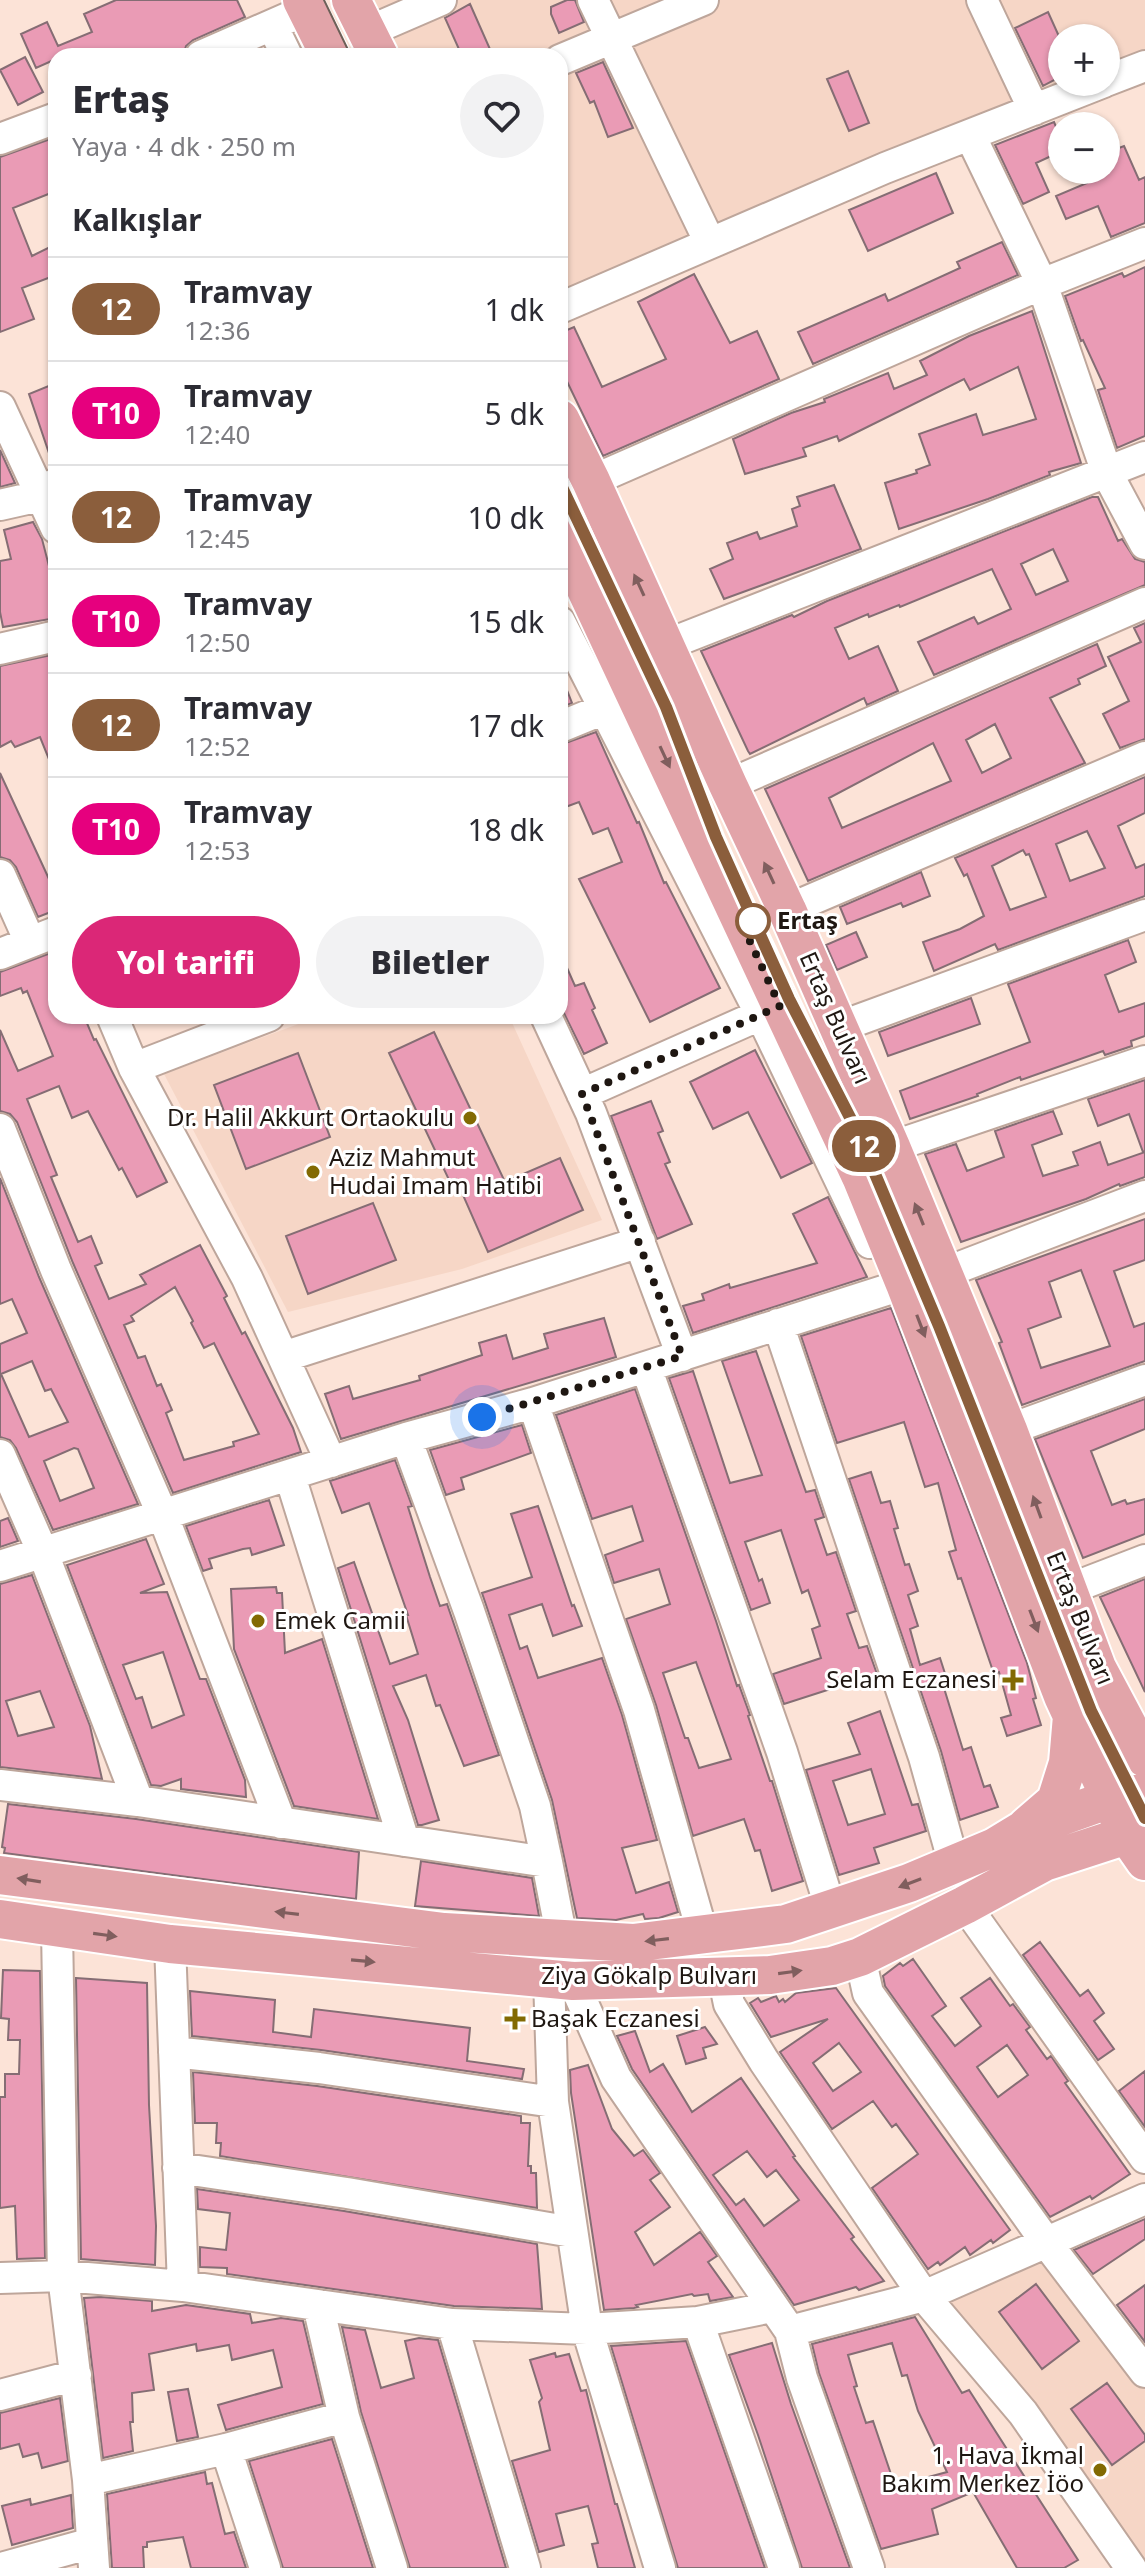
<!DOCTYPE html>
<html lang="tr">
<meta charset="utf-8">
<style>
:root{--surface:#fff;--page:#f2f2f3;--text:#2b2b33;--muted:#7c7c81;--line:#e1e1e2;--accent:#db2777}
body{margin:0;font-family:"Noto Sans",sans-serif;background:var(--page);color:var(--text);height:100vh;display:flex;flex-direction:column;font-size:30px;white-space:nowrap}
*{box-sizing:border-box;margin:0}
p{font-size:26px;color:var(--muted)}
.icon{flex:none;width:44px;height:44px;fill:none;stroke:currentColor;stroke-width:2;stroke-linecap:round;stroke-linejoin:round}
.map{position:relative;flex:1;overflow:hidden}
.details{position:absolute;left:48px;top:48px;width:520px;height:976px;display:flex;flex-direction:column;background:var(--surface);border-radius:24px;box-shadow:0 2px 6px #0004}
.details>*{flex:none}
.badge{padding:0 16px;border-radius:26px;font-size:28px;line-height:52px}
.controls{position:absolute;left:1048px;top:24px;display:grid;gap:16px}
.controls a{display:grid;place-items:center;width:72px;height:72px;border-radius:50%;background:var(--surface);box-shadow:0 2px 6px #0004;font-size:40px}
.you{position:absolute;width:40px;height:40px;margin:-20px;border:6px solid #fff;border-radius:50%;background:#1a73e8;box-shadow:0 0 0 12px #1a73e833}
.map>.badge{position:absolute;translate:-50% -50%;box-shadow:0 0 0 4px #fff}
h2{padding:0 24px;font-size:30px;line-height:72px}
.round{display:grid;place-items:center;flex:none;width:84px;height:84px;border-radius:42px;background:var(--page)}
.headline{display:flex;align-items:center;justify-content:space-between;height:136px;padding:0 24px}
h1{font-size:38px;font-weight:800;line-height:60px}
.primary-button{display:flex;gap:16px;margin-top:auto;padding:16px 24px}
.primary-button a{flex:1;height:92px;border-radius:48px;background:var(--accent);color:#fff;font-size:32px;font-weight:800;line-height:92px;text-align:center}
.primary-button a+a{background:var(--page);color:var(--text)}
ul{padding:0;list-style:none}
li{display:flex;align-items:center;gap:24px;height:104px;padding:0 24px;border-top:2px solid var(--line)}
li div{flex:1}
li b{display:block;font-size:30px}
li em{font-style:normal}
li .badge{min-width:88px;font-weight:700;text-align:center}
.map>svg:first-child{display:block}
.built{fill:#f6d6c6}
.building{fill:#ea9bb5;stroke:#856d74;stroke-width:2;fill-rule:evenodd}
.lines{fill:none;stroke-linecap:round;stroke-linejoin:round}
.minor-casing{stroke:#bea69b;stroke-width:34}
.major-casing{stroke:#fff;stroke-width:42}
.minor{stroke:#fff;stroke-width:30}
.major{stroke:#e2a4a9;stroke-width:38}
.tram{stroke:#6e6058;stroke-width:2}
.oneway{fill:#805e5e}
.line-casing{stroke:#fff;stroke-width:18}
.line{stroke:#8b5e3c;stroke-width:12}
.walk{stroke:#1f1712;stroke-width:8;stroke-dasharray:0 14.4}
.stop-dot{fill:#fff;stroke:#8b5e3c;stroke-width:4}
.poi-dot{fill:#826a03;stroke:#fff;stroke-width:3}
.labels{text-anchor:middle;stroke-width:6;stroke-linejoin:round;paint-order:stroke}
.stop-label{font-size:24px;font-weight:bold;fill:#1f1712;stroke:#fff;text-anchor:start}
.street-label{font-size:24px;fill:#1f1712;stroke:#fff}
.poi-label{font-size:24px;fill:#1f1712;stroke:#fff;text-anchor:end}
</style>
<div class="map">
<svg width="1145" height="2568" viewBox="0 0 1145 2568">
<rect width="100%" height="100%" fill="#fce3d7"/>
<!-- built -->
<path class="built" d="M369,0H1145V56L1106,72V38H1062V82H1083L560,302V56H396Z
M320,1016H509L602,1220L462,1269L288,1312L164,1074Z
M1046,2242L1145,2372V2568L924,2296Z"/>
<!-- building -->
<path class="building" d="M116,0H237L245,17L193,40L186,46L183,56H56V59L36,68L21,34L47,22L58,46L92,32L84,14Z
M567,0H575L584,22L559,33L551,14V7Z
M470,4L493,56H462L445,18Z
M1048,12L1062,43V76L1043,86L1015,28Z
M25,57L43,92L18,105L0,70Z
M603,62L633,128L608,137L594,101L590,103L576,73Z
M848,71L869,123L849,131L827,79Z
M1054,122L1062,141V151L1036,163L1049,192L1023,204L995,145Z
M56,137V191L13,208L32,256L56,244V275L22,288L34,319L0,332V157Z
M1124,146L1139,180L1145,177V223L1111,237L1098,206L1066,219L1056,196L1087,183L1081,170H1106V153Z
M936,173L953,213L868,251L849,210Z
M1002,242L1018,275L813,364L798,332L885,294L888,301L960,268L957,262Z
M1145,267V436L1117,448L1098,390L1105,388L1083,340L1081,341L1065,296L1122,273L1124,277Z
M694,274L730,343L757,331L779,379L603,456L560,367V333L574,327L602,387L666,359L638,302Z
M1032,311L1081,463L1049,472L1050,475L988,499L899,529L885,483L917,473L916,470L930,465L919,434L976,414L983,435L1036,419L1018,367L970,390L964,379L839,441L837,436L803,448L806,456L745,474L733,439L791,413L825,402L824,399L888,373L894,389L927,375L920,361L969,336Z
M56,383V465H53L29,394Z
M0,450L15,483L0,487Z
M834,485L861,549L724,599L710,569L733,559L727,543L757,532L760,539L797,526L792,509L800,506L797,497Z
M1092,497H1098L1118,541L1122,539L1135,559L1145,562V585L934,675L918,642L974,617L978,624L1011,609L992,569L900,607L899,605L869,617L868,614L835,628L849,659L878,646L898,691L867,705L864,698L750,754L748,751L701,651L792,615L794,617L827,601ZM1053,549L1068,581L1036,595L1021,564Z
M33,522L42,539L50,570L56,568V618L3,627L0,612V561L11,559L4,530Z
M1145,623V739L1120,748L1103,714L1129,701L1108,657L1141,642L1134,628Z
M1097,644L1106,666L1078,679L1080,684L1050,698L1085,763L808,881L765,789ZM995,724L1011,758L982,773L966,740ZM933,743L951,781L842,828L829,798Z
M56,654V773L55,774L40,737L15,747L11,741L0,747V666Z
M561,675L572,703L560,708V676Z
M596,732L637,823L639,822L664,883L666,882L720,988L650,1022L579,879L622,862L608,828L593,834L579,802L560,809V745Z
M0,773L49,879L56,877V910L38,917L16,867L10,860L0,857Z
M1145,777V813L1118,826L1136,868L1145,864V896L998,950L995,944L934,971L923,942L960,929L984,916L967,874L964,876L955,858ZM1087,831L1105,868L1070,881L1056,844ZM1023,850L1026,855L1029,854L1046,897L1010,910L992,866Z
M921,872L930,896L903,907L901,903L847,924L840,907Z
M856,932L867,957L837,970L826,945Z
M1128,940L1136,962L1105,975L1119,1012L1145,1003V1036L1131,1041L1132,1046L1105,1055L1103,1051L1021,1080L1020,1077L977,1094L978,1096L910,1119L900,1091L1030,1042L1008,984Z
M56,951V1016H84L94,1040L96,1039L167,1182L137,1197L122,1168L119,1170L88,1111L72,1118L59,1086L27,1099L57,1175L51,1177L78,1242L91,1236L102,1263L95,1266L109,1299L146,1284L140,1275L200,1245L227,1296L224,1298L242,1334L245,1332L293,1428L301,1452L173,1493L73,1263L17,1122L10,1114L0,1111V1030L18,1071L53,1056L27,991L23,993L21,988L0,996V972ZM175,1287L193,1321L191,1323L204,1348L214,1343L259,1434L233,1442L234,1446L184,1460L166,1413L172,1410L161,1384L157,1386L145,1356L138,1358L124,1325L134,1321L131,1316Z
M560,952L575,986L584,983L595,1008L592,1010L607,1043L584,1054L560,1005Z
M971,998L980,1024L888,1056L879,1032Z
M434,1032L505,1182L560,1158L583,1210L488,1252L456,1179L450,1182L389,1053Z
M755,1050L812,1163L781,1178L748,1112L713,1129L690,1082Z
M298,1053L330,1137L246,1169L214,1085Z
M1145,1080V1151L1143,1152L1129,1114L1098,1126L1088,1099Z
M651,1101L663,1131L658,1133L670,1162L665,1164L692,1224L657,1239L611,1116Z
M1053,1111L1062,1134L1032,1145L1043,1176L1078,1165L1073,1152L1100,1142L1108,1165L1145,1152V1177L1120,1186L1119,1184L1086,1199L961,1242L925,1154L956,1144L967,1171L1004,1157L995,1131Z
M0,1178L39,1277L138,1504L53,1530L16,1448L10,1440L0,1437V1344L27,1333L12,1299L0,1304ZM32,1361L45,1391L51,1389L68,1422L29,1437L1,1374ZM74,1448L78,1449L94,1488L60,1501L44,1461Z
M828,1197L867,1277L693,1333L683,1306L704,1300L702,1294L729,1284L730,1288L817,1263L793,1214Z
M373,1203L396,1260L308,1294L286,1236Z
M1145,1219V1260L1114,1271L1134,1327L1145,1323V1361L1022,1405L999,1343L1002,1342L976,1280ZM1081,1270L1110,1346L1041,1368L1028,1329L1061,1317L1049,1282Z
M891,1308L1027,1663L1036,1698L1033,1699L1041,1725L1007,1736L1001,1718L1011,1715L999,1672L994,1674L961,1578L958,1579L949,1552L956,1550L938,1483L925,1487L904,1422L837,1443L801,1336Z
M604,1318L616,1357L341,1439L325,1394L349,1386L353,1399L420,1380L419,1376L482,1355L479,1343L506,1335L513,1359L548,1348L544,1334Z
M756,1351L806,1492L815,1490L824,1517L815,1520L827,1555L836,1552L856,1611L847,1614L859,1648L867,1646L877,1674L784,1704L773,1674L821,1658L812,1629L820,1626L808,1590L802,1593L781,1530L745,1542L759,1581L762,1579L770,1603L751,1610L669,1378L693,1371L730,1483L762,1475L722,1361Z
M635,1389L716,1621L737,1686L739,1685L750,1715L748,1716L770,1781H772L803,1881L772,1891L760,1850L755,1851L744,1819L693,1836L656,1705L626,1619L670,1604L659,1569L614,1583L605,1555L643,1541L632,1506L592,1519L556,1415ZM696,1662L731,1759L699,1768L688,1738H685L663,1673Z
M1145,1399V1429L1091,1451L1112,1505L1125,1500L1127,1504L1145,1499V1534L1083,1558L1035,1439Z
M522,1425L531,1453L461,1478L464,1489L446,1495L430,1450Z
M395,1460L412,1506L408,1507L430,1577L440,1606L447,1604L499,1755L464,1766L440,1705L436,1706L426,1675L393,1686L408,1720L439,1820L422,1825H418L338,1568L354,1562L390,1664L418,1654L406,1615H408L369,1503L342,1513L330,1481Z
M871,1472L881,1503L890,1501L898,1528L894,1529L905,1565L909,1564L918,1591L908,1595L918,1626L910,1629L920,1665L940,1658L949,1686L944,1688L963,1750L971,1747L984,1787L990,1785L998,1807L960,1820L941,1751L849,1479Z
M269,1500L284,1545L252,1555L250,1548L243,1549L209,1559L212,1568L203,1571L186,1526Z
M538,1506L572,1606L574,1605L582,1626L553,1636L542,1604L509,1615L520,1649L527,1646L538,1678L602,1658L622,1715L657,1840L622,1848L636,1893L669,1882L678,1912L659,1918L645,1919L643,1914L616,1920L577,1918L552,1800L482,1593L532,1577L511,1514Z
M8,1518L18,1541L0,1547V1521Z
M146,1539L164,1584L140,1593L167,1592L200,1679H206L245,1780L246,1797L181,1789V1779L161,1786L151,1785L67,1565ZM163,1652L184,1715L152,1728L142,1697L136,1699L123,1665Z
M32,1575L90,1726L102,1779L0,1767V1584ZM40,1691L54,1727L18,1736L6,1701Z
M1145,1579V1692L1100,1597Z
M276,1587L277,1593H282L285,1653L322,1639L378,1819L294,1806L234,1649L231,1589Z
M880,1711L912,1805L918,1804L926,1831L874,1848L879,1863L839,1875L806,1770L860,1754L848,1723ZM871,1769L885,1814L848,1825L833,1781Z
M8,1804L136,1819L359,1852L356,1899L4,1853L5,1848L2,1847Z
M421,1861L532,1878L539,1916L415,1906Z
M1040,1942L1080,1996L1088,1990L1104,2013L1094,2021L1114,2049L1098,2060L1023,1955Z
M913,1959L946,2006L932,2016L955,2046L981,2026L961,1998L990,1978L1010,2006L1013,2004L1030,2027L1026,2030L1047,2059L1051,2056L1068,2081L1065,2083L1130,2174L1092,2199L1090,2196L1050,2217L885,1986L883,1976L900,1963L903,1966ZM1007,2045L1028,2075L998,2097L977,2067Z
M3,1970L40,1971L45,2258L17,2259L15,2206L0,2208V2097H5V2074H19L20,2040H8L9,2019L1,2018Z
M76,1978L147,1983L149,2105L156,2226L155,2265L81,2259Z
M836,1988L1010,2230L993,2243L991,2240L970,2255L965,2247L940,2265L938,2262L928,2269L872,2188L918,2154L896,2124L892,2127L873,2101L832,2129L780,2052L828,2019L771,2037L750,2003L758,1998L761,2002L776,1996L779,2002L783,1999L785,2002L796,1993ZM839,2043L861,2072L833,2091L813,2063Z
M190,1991L275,2000L273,2032L311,2037L314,2009L470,2028L467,2061L524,2069L522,2079L321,2050L192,2036Z
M705,2027L717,2044L703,2048L706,2058L686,2064L677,2036Z
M635,2031L650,2072L663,2064L692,2112L741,2078L795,2156L793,2157L854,2237L851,2239L884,2281L859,2290L856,2287L794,2305L632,2069L617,2036ZM747,2151L767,2177L776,2170L799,2200L764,2226L744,2199L736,2205L713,2175Z
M588,2065L612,2129L634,2156L643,2150L660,2173L650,2180L670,2207L635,2232L654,2265L700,2232L717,2256L708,2262L733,2297L710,2301L708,2294L694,2296L692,2294L636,2305L638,2307L634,2308L604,2310L571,2093L570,2070Z
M1145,2071V2127L1119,2091Z
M193,2072L317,2086L521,2116V2123H530L528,2166H531V2173H536L537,2208L220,2156L221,2143H216L217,2123H195Z
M197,2189L344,2211L537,2244L542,2309L454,2306L227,2274V2268L200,2267V2247L226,2250L230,2213L198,2209Z
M1145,2219V2239L1093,2274L1074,2250Z
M1036,2284L1079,2341L1042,2369L999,2312Z
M1145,2285V2342L1117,2305Z
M101,2297L152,2301V2311L186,2305L250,2314L252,2323L281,2318L303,2321L323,2404L226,2430L218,2405L282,2387L273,2350L232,2360L229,2345L197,2351L196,2344L149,2354L154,2390L132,2393L133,2422H130L133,2451L103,2458L84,2298Z
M915,2317L962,2393L969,2390L1078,2560L1064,2568H1017L973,2492L932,2509L938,2534L881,2549L819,2373L812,2344ZM892,2343L902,2376L907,2375L918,2411L947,2472L895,2486L873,2421L866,2423L854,2387L857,2386L848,2355Z
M342,2327L365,2330L381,2388L414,2378L405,2341L419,2338L438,2340L506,2568H410L361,2412Z
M686,2341L765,2568H678L611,2346Z
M772,2343L791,2404L850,2568H802L758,2435L729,2355Z
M555,2353L556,2357L569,2354L581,2391L586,2390L615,2504H617L635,2568H598L592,2544L598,2543L588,2506L556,2514L564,2545L539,2552L512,2461L550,2450L539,2402L542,2398L530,2360Z
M1107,2383L1145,2435V2441L1112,2465L1071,2409Z
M188,2389L198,2437L177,2441L168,2392Z
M60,2398L68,2461L42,2468L38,2453L23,2457L19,2444L0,2449V2413Z
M332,2439L373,2568H283L249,2461Z
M205,2472L207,2484L212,2483L225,2534L234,2532L246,2568H191L183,2537L147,2542V2547H143L144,2568H112L107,2494Z
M71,2495L73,2528L12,2545L2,2506L30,2499L31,2505Z"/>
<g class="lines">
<!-- minor casing -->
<g class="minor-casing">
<path id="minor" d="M593,0L710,243
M982,0L1034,110
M272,25L287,56
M367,32L441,0
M201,56L306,10
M560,60L703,0
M1106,81L1145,66
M970,135L1042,284L1107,473L1145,544
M0,139L56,118
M560,308L885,168L1104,82
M0,407L56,528
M591,481L1042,284L1145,243
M0,505L40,496L53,485
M560,622L761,1015L870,1243
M666,645L1145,457
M0,649L56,636
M560,727L621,702
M728,785L1145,603
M0,875L30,942
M787,910L1145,757
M0,954L56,932
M112,1016L134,1068L247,1278L331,1462
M546,1016L591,1113L682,1356
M839,1027L1145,915
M134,1068L269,1016
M582,1094L778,1007
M0,1129L56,1270L163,1516L281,1823
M891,1147L1145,1061
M944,1273L1145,1196
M778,1324L924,1757L954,1864
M283,1357L640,1242
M646,1367L782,1752L831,1910
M533,1403L639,1710L703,1935
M1008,1430L1145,1380
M406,1438L469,1611L535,1806L547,1862L562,1939L549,1978L553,2102L587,2329L660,2568
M0,1455L43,1553L138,1801
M290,1476L404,1841
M0,1566L406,1438L533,1403L905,1284
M1067,1590L1145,1560
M0,1785L138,1801L547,1862
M965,1905L1145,2158
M57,1929L63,2276L88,2480L94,2568
M170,1944L183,2286
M860,1957L868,1993L1046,2242L1145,2372
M723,1975L729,2004L764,2061L924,2296L1023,2413L1131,2568
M573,1981L616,2078L790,2331L802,2378L869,2568
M174,2052L319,2068L553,2102
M178,2168L347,2193L572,2232
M0,2278L63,2276L183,2286L452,2324L587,2329L698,2322L772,2307
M318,2305L344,2417L392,2568
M698,2322L784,2568
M452,2324L525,2568
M790,2331L924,2296L1145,2199
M0,2395L76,2375
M226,2449L265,2568
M88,2480L226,2449L344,2417
M1,2568L92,2543"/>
</g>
<!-- major casing -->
<g class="major-casing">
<path id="major" d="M302,0L330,56
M351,0L379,56
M560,419L591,481L728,785L787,910L891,1147L1008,1430L1097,1668L1145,1758
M560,534L862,1179L905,1284L1063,1696L1127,1835L1145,1861
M1026,1827L1056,1801L1068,1763L1072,1716
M0,1875L444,1932L633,1943L786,1924L909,1883L995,1847L1023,1830L1124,1794H1145
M0,1919L170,1944L573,1981L770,1975L832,1966L860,1957L965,1905L1044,1862L1127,1835L1145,1836"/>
</g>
<!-- minor -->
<use href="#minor" class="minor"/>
<!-- major -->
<use href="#major" class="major"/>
<!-- tram -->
<path class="tram" d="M324,0L351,56
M560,466L573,493
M560,483L666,707L716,837L789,999L857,1131L939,1326L1091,1711L1145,1818"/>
</g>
<!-- one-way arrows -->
<defs><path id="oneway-solid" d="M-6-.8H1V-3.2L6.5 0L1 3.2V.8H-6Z" transform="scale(2)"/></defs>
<g class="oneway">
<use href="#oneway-solid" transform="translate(639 585) rotate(-115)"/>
<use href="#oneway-solid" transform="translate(665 757) rotate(65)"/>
<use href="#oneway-solid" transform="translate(769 873) rotate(-115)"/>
<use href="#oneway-solid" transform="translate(919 1214) rotate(-112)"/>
<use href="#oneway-solid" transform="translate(921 1326) rotate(69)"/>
<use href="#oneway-solid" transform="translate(1037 1507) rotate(-110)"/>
<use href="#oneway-solid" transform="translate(1034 1621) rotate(69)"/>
<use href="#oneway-solid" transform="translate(29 1880) rotate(-171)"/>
<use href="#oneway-solid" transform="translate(910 1883) rotate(159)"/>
<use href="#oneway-solid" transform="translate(287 1913) rotate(-173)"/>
<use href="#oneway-solid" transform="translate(105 1935) rotate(8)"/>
<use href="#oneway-solid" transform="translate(657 1940) rotate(173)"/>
<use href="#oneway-solid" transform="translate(363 1961) rotate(5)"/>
<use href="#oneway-solid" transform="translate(790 1972) rotate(-8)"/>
</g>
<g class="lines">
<!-- line casing -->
<g class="line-casing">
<path id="line" d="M560,483L666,707L716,837L789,999L857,1131L939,1326L1091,1711L1145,1818"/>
</g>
<!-- line -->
<use href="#line" class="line"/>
<!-- walk -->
<path class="walk" d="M482,1417L682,1356L582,1094L780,1006L741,922L753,921"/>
</g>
<!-- markers -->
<circle class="stop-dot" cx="753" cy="921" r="16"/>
<g class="poi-dot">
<circle cx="470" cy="1118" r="8"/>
<circle cx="313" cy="1172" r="8"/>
<circle cx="258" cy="1621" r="8"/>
<path d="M1009 1668h8v8h8v8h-8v8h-8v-8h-8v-8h8z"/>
<path d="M511 2007h8v8h8v8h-8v8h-8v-8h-8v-8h8z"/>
<circle cx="1100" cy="2470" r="8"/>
</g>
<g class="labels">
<!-- stop labels -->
<g class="stop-label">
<text x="777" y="929">Ertaş</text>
</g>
<!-- street labels -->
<g class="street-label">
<text transform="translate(835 1018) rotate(66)" y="8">Ertaş Bulvarı</text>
<text transform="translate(1080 1618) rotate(68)" y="8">Ertaş Bulvarı</text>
<text x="649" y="1984">Ziya Gökalp Bulvarı</text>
</g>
<!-- poi labels -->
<g class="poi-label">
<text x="454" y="1126">Dr. Halil Akkurt Ortaokulu</text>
<text x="329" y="1166" text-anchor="start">Aziz Mahmut<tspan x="329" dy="28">Hudai Imam Hatibi</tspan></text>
<text x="274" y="1629" text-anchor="start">Emek Camii</text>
<text x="997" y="1688">Selam Eczanesi</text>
<text x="531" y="2027" text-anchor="start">Başak Eczanesi</text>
<text x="1084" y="2464">1. Hava İkmal<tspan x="1084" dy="28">Bakım Merkez İöo</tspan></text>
</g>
</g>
</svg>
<div class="controls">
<a>+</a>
<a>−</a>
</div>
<div class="you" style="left:482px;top:1417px"></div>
<b class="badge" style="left:864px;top:1146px;background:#8b5e3c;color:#fff">12</b>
<section class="details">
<div class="headline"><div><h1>Ertaş</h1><p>Yaya · 4 dk · 250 m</p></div><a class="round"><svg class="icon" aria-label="heart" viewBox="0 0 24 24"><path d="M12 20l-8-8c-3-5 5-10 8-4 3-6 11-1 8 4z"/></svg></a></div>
<h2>Kalkışlar</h2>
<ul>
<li><span class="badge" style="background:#8b5e3c;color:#fff">12</span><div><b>Tramvay</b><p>12:36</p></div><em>1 dk</em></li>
<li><span class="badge" style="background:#e6007e;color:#fff">T10</span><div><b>Tramvay</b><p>12:40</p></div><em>5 dk</em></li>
<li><span class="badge" style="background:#8b5e3c;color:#fff">12</span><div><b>Tramvay</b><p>12:45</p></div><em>10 dk</em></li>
<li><span class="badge" style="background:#e6007e;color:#fff">T10</span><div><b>Tramvay</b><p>12:50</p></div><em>15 dk</em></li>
<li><span class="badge" style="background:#8b5e3c;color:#fff">12</span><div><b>Tramvay</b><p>12:52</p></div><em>17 dk</em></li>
<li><span class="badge" style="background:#e6007e;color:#fff">T10</span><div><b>Tramvay</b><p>12:53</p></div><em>18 dk</em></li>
</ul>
<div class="primary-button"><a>Yol tarifi</a><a>Biletler</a></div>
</section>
</div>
